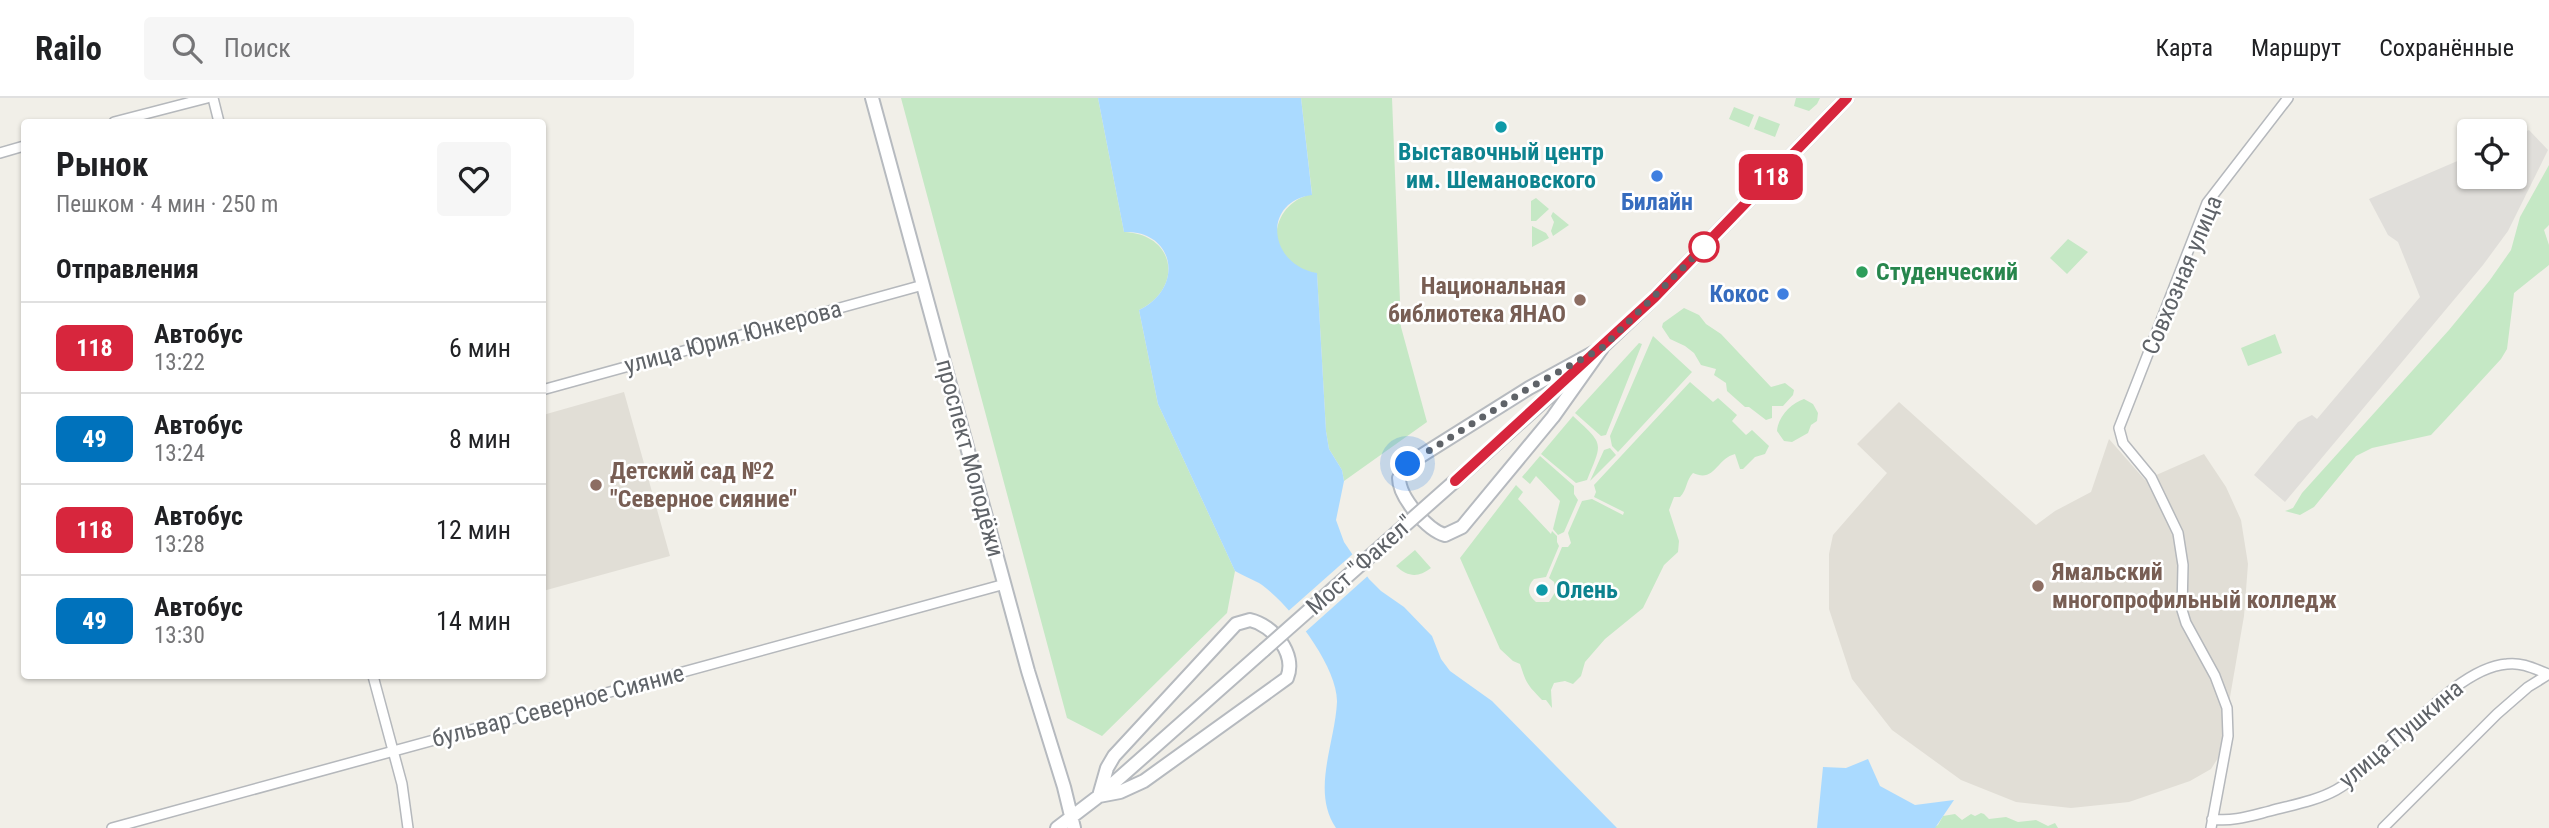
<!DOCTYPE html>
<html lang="ru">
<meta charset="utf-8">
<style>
:root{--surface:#fff;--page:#f6f6f6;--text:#202124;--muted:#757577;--line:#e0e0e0}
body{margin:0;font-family:"Roboto Condensed",sans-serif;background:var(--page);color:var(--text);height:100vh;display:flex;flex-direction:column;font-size:26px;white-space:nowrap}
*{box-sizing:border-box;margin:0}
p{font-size:23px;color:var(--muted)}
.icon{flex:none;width:38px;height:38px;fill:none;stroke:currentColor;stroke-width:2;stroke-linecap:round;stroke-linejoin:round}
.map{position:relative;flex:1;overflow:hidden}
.side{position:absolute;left:21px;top:21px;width:525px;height:560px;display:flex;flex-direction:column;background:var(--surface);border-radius:7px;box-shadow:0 2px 5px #0004}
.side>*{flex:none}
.badge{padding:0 14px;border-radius:10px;font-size:24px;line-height:46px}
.controls{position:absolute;left:2457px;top:21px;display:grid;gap:14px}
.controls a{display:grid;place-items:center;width:70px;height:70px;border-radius:7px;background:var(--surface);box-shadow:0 2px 5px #0004;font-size:35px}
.you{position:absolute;width:35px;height:35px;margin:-18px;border:5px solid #fff;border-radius:50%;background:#1a73e8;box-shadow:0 0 0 10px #1a73e833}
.map>.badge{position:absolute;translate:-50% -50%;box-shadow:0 0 0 4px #fff}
h2{padding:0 35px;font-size:26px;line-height:63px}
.round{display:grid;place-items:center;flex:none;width:74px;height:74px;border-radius:7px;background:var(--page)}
.overview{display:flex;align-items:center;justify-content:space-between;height:119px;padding:0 35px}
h1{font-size:33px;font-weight:700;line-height:52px}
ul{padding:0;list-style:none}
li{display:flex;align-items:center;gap:21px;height:91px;padding:0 35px;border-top:2px solid var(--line)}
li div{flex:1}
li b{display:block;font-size:26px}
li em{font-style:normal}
li .badge{min-width:77px;font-weight:700;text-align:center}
header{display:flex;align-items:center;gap:42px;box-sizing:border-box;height:98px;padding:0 35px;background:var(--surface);border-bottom:2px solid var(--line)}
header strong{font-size:33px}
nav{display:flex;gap:38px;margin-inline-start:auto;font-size:24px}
.search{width:490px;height:63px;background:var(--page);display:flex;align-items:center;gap:18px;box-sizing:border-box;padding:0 24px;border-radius:7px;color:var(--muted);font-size:26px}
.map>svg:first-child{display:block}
.industrial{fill:#e0deda}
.education{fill:#e1ded6}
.green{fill:#c5e8c5}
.water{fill:#aadaff}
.pier{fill:#f1efe8}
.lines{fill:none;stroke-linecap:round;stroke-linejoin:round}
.street-casing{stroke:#b5b8bc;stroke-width:12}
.secondary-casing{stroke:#b6babf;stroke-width:16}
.street{stroke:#fff;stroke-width:9}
.secondary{stroke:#fff;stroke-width:12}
.secondary-bridge-casing{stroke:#b6babf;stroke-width:16;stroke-linecap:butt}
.secondary-bridge{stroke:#fff;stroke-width:12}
.line-casing{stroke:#fff;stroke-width:16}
.line{stroke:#d7263d;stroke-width:10}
.walk{stroke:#5f6368;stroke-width:7;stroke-dasharray:0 12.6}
.culture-dot{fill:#0f9aa8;stroke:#fff;stroke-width:2.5}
.shop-dot{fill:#3f7fe0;stroke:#fff;stroke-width:2.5}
.stop-dot{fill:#fff;stroke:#d7263d;stroke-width:3.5}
.leisure-dot{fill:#2e9e5b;stroke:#fff;stroke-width:2.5}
.education-dot{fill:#8d6e63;stroke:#fff;stroke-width:2.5}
.labels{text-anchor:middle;stroke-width:5;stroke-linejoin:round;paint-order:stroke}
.culture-label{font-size:24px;font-weight:bold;fill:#0d838f;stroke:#fff}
.shop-label{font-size:24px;font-weight:bold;fill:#366cbe;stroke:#fff}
.leisure-label{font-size:24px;font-weight:bold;fill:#27864d;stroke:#fff;text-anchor:start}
.street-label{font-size:24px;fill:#5f6368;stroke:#fff}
.education-label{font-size:24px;font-weight:bold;fill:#785e54;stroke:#fff;text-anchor:start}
</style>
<header>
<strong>Railo</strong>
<div class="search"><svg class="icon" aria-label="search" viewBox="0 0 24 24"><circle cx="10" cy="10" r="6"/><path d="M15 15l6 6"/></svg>Поиск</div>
<nav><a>Карта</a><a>Маршрут</a><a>Сохранённые</a></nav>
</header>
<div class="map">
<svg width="2549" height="730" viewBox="0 0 2549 730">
<rect width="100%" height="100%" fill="#f1efe8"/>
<!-- industrial -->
<path class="industrial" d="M2529,32L2548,52L2508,133L2483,167L2285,404L2254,377L2298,324L2312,317L2317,321L2420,199L2398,144L2388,137L2369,101L2469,58V79H2515V38Z"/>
<!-- education -->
<path class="education" d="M624,294L670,458L543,493V317Z
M1899,304L2036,427L2055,413L2091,394L2109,341L2145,382L2204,356L2226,389L2241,422L2248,466L2244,518L2225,628L2218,660L2211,671L2190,683L2129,704L2071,710L2016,704L1961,682L1892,632L1852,581L1829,511V456L1833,437L1887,375L1857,346Z"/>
<!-- green -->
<path class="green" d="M901,0H1098L1124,134C1176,136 1184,190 1139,212L1158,306L1235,473L1227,515L1102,638L1067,620Z
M1301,0H1392L1401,229L1427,324L1344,383L1342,372L1329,351L1326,333L1317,176C1309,174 1302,172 1295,168C1263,147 1276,104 1312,96Z
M1796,0H1820L1817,6L1809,13L1794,8Z
M1734,9L1754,17L1749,29L1729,21Z
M1759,18L1780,26L1775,39L1754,31Z
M2549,67V127L2544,132L2549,147V167L2514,195L2507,251L2501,261L2446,321L2431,337L2372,350L2356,358L2314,409L2300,417L2285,413L2293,410L2302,395L2449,232L2490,182L2511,152L2520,119Z
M1536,100L1549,111L1536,123H1531V103Z
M1553,114L1569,127L1553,138L1551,133L1554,124L1551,118Z
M1532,128L1546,135L1549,140L1532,149Z
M2068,141L2088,154L2067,176L2050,160Z
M1684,210L1699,217L1706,226L1721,236L1771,289L1785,285L1794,292L1793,297L1783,308H1772V320L1766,322L1749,309H1745L1727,293L1726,285L1714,277L1716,271L1701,267L1694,255L1685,248L1670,241L1662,229L1663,225Z
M2275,236L2282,255L2248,268L2241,250Z
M1653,238L1692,274L1618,354L1612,348L1610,338Z
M1639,245L1642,246L1606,337L1601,338L1575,315Z
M1690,284L1713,304L1718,300L1737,317L1732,323L1746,337L1752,332L1769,348L1765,356L1755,359L1743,371H1740L1735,356C1716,361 1715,385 1693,375C1686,382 1687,392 1680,399H1674L1669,412L1679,443L1678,454L1664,467L1643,510L1605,541L1585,564L1581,578L1573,586L1565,583L1554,585L1551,592L1552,610L1546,602H1542C1527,586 1527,587 1520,566L1513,563L1500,551L1460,460L1516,387L1523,394L1518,401L1551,436L1552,433L1557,438V444L1559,448L1546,479L1534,481C1527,488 1527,497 1536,504H1549L1556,493L1554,484L1549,480L1562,449H1568L1571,445L1568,435L1582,403L1592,401L1623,417L1624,414L1594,399L1596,394L1594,387Z
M1804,301L1813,306L1818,315L1817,323L1811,327L1808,335L1792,344L1784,343L1777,333C1778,319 1791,305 1804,301Z
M1573,318C1604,347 1603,343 1587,382L1576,385L1541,356Z
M1610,350L1616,357L1590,383L1604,352Z
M1540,358L1574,388V396L1578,402L1564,434L1558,437L1553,431L1560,403L1536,378L1530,386L1522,379Z
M1415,452L1431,470C1418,480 1408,479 1396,468Z
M1981,715L1984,716L1989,721L2006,719L2018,724L2036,722L2048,728L2055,725L2058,730H1933L1938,727L1943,718L1955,716L1962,722L1971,716L1975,718Z"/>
<!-- water -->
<path class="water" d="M1098,0H1301L1312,97C1261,104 1269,167 1317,175L1326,333L1329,351L1342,372L1344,383L1336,422L1344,444L1369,481L1381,493L1404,509L1432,538L1441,561L1450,573L1492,603L1617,730H1336C1311,693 1335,646 1337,604C1338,568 1288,504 1259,485C1251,481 1242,477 1235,473L1158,306L1139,212C1185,190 1175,132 1124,134Z
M1868,661L1880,688L1915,707L1954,702L1935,730H1817L1823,669L1846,670Z"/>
<!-- pier -->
<path class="pier" d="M1355,454L1370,476L1303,536L1285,516Z"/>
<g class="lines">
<!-- street casing -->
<g class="street-casing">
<path id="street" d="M213,0L219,24
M114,24L207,0
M0,55L24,48
M542,292L923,187
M373,578L402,686L408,730
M2212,721C2232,724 2250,718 2270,713C2292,707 2316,703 2336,692C2387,663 2451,570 2507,566C2522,564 2535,571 2548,576
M112,730L1005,486
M2211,730L2228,638L2227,610L2215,578L2186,525L2182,512L2183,467L2178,435L2151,379L2123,345L2119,330L2207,105L2288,0
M2383,730L2497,616L2528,589L2549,576"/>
</g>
<!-- secondary casing -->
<g class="secondary-casing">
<path id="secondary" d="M872,0L1028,573L1064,689L1074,730
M1602,250L1553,319L1462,429L1445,437C1427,432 1399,399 1399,380L1408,366L1529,290Z
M1598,253L1655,199L1847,0
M1455,383L1580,270
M1250,522C1273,527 1297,556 1287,580L1144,683L1120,694L1099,698L1107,670L1114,658L1236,526Z
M1057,730L1099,698L1264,552"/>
</g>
<!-- street -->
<use href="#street" class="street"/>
<!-- secondary -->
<use href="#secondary" class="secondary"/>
<!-- secondary-bridge casing -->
<g class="secondary-bridge-casing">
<path id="secondary-bridge" d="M1264,552L1455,383"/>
</g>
<!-- secondary-bridge -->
<use href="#secondary-bridge" class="secondary-bridge"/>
</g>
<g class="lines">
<!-- line casing -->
<g class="line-casing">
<path id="line" d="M1455,383L1655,199L1847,0"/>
</g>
<!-- line -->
<use href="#line" class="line"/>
<!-- walk -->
<path class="walk" d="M1408,366L1529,290L1602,250L1710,143L1704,149"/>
</g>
<!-- markers -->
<g class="culture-dot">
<circle cx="1501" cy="29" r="7"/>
<circle cx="1542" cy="492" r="7"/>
</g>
<g class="shop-dot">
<circle cx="1657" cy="78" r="7"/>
<circle cx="1783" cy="196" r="7"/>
</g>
<circle class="stop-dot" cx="1704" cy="149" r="14"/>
<circle class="leisure-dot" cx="1862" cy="174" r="7"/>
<g class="education-dot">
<circle cx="1580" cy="202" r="7"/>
<circle cx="596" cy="387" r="7"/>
<circle cx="2038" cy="488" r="7"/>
</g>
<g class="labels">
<!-- culture labels -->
<g class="culture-label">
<text x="1501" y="62">Выставочный центр<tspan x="1501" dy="28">им. Шемановского</tspan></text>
<text x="1556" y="500" text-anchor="start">Олень</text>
</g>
<!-- shop labels -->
<g class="shop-label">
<text x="1657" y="112">Билайн</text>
<text x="1769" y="204" text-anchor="end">Кокос</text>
</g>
<!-- leisure labels -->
<g class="leisure-label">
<text x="1876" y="182">Студенческий</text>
</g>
<!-- street labels -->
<g class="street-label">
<text transform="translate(2182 177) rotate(-67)" y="8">Совхозная улица</text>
<text transform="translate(733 239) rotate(-15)" y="8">улица Юрия Юнкерова</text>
<text transform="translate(970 360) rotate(75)" y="8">проспект Молодёжи</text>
<text transform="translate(1360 467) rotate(-42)" y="8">Мост "Факел"</text>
<text transform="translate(558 608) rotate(-15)" y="8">бульвар Северное Сияние</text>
<text transform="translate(2401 636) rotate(-40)" y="8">улица Пушкина</text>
</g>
<!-- education labels -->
<g class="education-label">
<text x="1566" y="196" text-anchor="end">Национальная<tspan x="1566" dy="28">библиотека ЯНАО</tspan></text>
<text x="610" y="381">Детский сад №2<tspan x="610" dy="28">"Северное сияние"</tspan></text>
<text x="2052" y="482">Ямальский<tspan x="2052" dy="28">многопрофильный колледж</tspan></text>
</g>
</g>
</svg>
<div class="controls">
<a><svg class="icon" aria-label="locate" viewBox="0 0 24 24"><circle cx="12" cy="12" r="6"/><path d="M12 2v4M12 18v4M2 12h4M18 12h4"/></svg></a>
</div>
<div class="you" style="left:1408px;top:366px"></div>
<b class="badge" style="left:1771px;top:79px;background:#d7263d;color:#fff">118</b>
<section class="side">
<div class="overview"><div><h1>Рынок</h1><p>Пешком · 4 мин · 250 m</p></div><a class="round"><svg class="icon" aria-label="heart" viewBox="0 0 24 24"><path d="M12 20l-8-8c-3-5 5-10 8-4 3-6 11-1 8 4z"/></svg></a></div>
<h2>Отправления</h2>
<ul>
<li><span class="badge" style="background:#d7263d;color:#fff">118</span><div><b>Автобус</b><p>13:22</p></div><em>6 мин</em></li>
<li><span class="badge" style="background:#0072bc;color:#fff">49</span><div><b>Автобус</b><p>13:24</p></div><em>8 мин</em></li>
<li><span class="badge" style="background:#d7263d;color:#fff">118</span><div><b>Автобус</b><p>13:28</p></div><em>12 мин</em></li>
<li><span class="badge" style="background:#0072bc;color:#fff">49</span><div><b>Автобус</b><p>13:30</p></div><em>14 мин</em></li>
</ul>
</section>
</div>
